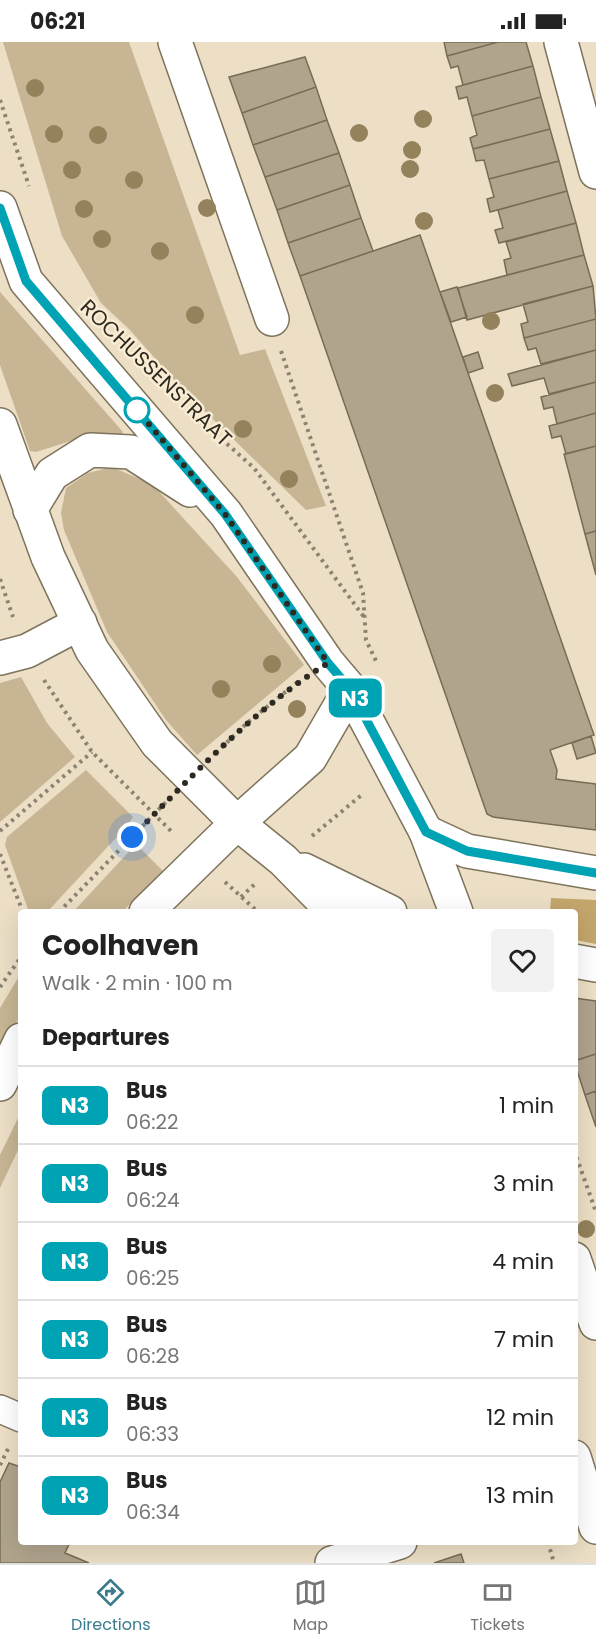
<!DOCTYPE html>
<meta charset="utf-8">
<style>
:root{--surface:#fff;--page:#f2f2f2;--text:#222;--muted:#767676;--line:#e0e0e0;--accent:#3a7b8e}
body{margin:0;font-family:Poppins,sans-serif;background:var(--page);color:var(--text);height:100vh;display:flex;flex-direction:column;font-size:22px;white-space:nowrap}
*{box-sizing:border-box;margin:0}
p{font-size:20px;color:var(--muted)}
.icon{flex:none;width:33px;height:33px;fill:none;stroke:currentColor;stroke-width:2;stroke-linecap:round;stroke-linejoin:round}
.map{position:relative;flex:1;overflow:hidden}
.drawer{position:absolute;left:18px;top:867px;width:560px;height:636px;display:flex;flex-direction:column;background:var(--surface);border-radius:6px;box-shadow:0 6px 24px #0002}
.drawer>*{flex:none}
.badge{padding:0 12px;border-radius:9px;font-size:21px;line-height:39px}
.you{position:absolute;width:30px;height:30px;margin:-15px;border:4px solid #fff;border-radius:50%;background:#1a73e8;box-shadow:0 0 0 9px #1a73e833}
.map>.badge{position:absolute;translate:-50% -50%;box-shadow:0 0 0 3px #fff}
h2{padding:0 24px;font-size:22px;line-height:54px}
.round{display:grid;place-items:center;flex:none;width:63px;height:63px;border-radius:6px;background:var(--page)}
.head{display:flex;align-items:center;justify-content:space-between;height:102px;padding:0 24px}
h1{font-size:28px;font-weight:700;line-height:45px}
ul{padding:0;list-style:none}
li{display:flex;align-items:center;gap:18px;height:78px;padding:0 24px;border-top:2px solid var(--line)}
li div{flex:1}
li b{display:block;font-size:22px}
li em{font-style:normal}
li .badge{min-width:66px;font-weight:700;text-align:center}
.status{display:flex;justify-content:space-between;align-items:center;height:42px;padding:0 30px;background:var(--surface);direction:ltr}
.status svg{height:16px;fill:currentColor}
.menu{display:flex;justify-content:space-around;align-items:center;height:84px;border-top:2px solid var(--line);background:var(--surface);font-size:16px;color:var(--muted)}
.menu a{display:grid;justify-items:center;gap:3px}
.menu .selected{color:var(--accent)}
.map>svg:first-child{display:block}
.green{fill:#c7b593}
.forest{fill:#c3a66c}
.building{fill:#b0a48d;stroke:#776c56;stroke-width:1.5}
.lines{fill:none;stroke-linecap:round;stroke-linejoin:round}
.pedestrian-casing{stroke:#7e735c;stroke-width:30}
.minor-casing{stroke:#7e735c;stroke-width:36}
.tertiary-casing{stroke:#7e735c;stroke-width:36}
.path{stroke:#8c8372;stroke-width:4;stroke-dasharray:3 4.5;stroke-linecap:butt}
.pedestrian{stroke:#fff;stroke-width:27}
.minor{stroke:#fff;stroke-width:33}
.tertiary{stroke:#fff;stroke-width:33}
.tree{fill:#93825b}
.line-casing{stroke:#fff;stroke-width:14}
.line{stroke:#00a3b4;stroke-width:9}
.walk{stroke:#2f2a21;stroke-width:6;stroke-dasharray:0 10.8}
.stop-dot{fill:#fff;stroke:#00a3b4;stroke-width:3}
.labels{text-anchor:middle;stroke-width:5;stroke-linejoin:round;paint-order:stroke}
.street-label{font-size:21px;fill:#2f2a21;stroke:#f9ecd3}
</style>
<div class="status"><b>06:21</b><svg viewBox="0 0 49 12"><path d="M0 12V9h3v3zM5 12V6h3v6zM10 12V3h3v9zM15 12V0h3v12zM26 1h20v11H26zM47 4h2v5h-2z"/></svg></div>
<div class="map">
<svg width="596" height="1521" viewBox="0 0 596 1521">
<rect width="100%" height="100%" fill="#ecdfc6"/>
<!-- green -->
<path class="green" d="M3,0H129L240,313L265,307L326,464L306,468L183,348L129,287L101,261L62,194Z
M0,250L123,390L121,393L83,395L36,410L30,409L0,323Z
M112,425L153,443L237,535L304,623L197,713L166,678L107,590L64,488L61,471L66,446L88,431Z
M21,635L47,681L75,715L0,780V641Z
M86,728L133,775L127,784L47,870H29L5,803L7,795Z
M136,802L163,829L122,870H73Z
M21,931V974L0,1003V966Z
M21,1070V1102L0,1146V1113Z"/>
<!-- forest -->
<path class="forest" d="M551,856L596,858V902L575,898L574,870H550Z"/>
<!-- building -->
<path class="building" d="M444,0H498L447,14Z
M498,0H526L533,24L463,43L458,24L451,26L447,14Z
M305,15L316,45L242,71L229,35Z
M533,24L541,55L472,74L467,55L459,57L456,45Z
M316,45L327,78L253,103L242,71Z
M541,55L550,87L473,107L470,96L477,93L472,74Z
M327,78L339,111L265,135L253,103Z
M550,87L559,119L489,137L484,118L476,119L473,107Z
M339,111L350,143L277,168L265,135Z
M559,119L567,149L490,170L487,157L494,155L489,137Z
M350,143L361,176L288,201L277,168Z
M567,149L576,181L499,201L495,188L503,186L498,168Z
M361,176L373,209L300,234L288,201Z
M576,181L584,213L507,233L504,218L511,216L506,200Z
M420,193L594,693L550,708L557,728L556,737L596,742V788L493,775L487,772L300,234Z
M584,213L593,244L467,278L458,246Z
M593,244L596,277L524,296L521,282L528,280L523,262Z
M457,245L467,275L451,280L440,250Z
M596,277V308L541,322L536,306L528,308L524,296Z
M596,308V340L549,352L544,336L512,344L508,332Z
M478,310L483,326L468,331L463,315Z
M596,340V371L557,382L553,365L544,367L541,355Z
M596,371V404L566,412L561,394L552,396L549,384Z
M596,404V489L585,492L564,412Z
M596,489V533L585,492Z
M591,694L596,711L577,717L572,701Z
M574,956L596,959V1012L574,1019Z
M596,1012V1049L585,1053L574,1019Z
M596,1049V1085L585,1053Z
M9,1421L21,1425V1500H70L65,1511L89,1521H0V1440Z
M461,1512L464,1521H434Z"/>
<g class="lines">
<!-- pedestrian casing -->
<g class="pedestrian-casing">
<path id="pedestrian" d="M0,1367L21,1376"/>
</g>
<!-- minor casing -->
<g class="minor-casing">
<path id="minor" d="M175,0L272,277
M561,0L596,130
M0,616L27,609L80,581
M426,790L467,809L596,831
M146,870L237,781
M574,919L596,923
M0,1042L21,998
M332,1521L400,1500"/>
</g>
<!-- tertiary casing -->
<g class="tertiary-casing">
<path id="tertiary" d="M0,166L26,239L226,472L328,621L350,647L426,790L456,870
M0,383L48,515L92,608L157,701L237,781L283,818L334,870
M30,468L52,432L90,408L131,410L190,448
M237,781L310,716L350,647
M304,828L390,870
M574,1217L596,1281
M574,1415L596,1485"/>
</g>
<!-- path -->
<path class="path" d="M0,58L29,144
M281,309L363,551L366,598L376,619
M182,362L254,426L364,575
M0,537L13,575
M44,638L92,710L174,792
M216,711L247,681L299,639
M0,789L92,710
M312,794L364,751
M0,812L23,870
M225,840L258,870
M241,855L256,841
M59,870L166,760
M0,945L21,915
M574,1108L596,1170
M0,1423L9,1405
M548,1500L554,1521"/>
<!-- pedestrian -->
<use href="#pedestrian" class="pedestrian"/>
<!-- minor -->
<use href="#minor" class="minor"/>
<!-- tertiary -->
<use href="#tertiary" class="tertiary"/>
</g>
<!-- trees -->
<g class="tree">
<circle cx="35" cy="46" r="9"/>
<circle cx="423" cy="77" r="9"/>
<circle cx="359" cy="91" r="9"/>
<circle cx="54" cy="92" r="9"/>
<circle cx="98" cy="93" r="9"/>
<circle cx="412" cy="108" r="9"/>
<circle cx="410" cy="127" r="9"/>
<circle cx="72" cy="128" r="9"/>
<circle cx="134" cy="138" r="9"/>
<circle cx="207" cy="166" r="9"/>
<circle cx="84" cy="167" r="9"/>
<circle cx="424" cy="179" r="9"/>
<circle cx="102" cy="197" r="9"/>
<circle cx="160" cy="209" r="9"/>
<circle cx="195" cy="273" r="9"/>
<circle cx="491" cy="279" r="9"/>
<circle cx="495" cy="351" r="9"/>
<circle cx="243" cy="387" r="9"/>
<circle cx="289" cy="437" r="9"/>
<circle cx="272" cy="622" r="9"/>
<circle cx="221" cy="647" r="9"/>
<circle cx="297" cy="667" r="9"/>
<circle cx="586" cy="1187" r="9"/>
</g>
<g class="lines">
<!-- line casing -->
<g class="line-casing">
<path id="line" d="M0,166L26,239L225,472L328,621L350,647L426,790L467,809L596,831"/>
</g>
<!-- line -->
<use href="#line" class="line"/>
<!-- walk -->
<path class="walk" d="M132,795C194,732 253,668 328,621L225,472L137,368"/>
</g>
<!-- markers -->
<circle class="stop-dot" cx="137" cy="368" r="12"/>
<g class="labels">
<!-- street labels -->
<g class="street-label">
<text transform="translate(156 331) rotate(44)" y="7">ROCHUSSENSTRAAT</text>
</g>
</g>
</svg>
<div class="you" style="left:132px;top:795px"></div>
<b class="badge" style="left:355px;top:656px;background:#00a3b4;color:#fff">N3</b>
<section class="drawer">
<div class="head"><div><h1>Coolhaven</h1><p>Walk · 2 min · 100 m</p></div><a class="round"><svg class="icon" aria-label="heart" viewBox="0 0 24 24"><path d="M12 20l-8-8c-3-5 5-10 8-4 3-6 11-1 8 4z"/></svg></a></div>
<h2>Departures</h2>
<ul>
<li><span class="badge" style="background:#00a3b4;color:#fff">N3</span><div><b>Bus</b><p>06:22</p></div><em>1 min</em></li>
<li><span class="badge" style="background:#00a3b4;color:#fff">N3</span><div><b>Bus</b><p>06:24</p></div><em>3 min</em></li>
<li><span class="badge" style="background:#00a3b4;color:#fff">N3</span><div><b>Bus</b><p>06:25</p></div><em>4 min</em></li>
<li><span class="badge" style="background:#00a3b4;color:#fff">N3</span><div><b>Bus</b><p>06:28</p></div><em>7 min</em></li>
<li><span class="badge" style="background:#00a3b4;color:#fff">N3</span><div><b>Bus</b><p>06:33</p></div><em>12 min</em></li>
<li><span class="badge" style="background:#00a3b4;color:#fff">N3</span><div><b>Bus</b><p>06:34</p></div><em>13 min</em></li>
</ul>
</section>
</div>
<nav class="menu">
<a class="selected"><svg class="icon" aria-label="directions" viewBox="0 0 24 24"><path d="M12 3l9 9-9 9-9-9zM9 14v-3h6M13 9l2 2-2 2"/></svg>Directions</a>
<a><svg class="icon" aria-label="map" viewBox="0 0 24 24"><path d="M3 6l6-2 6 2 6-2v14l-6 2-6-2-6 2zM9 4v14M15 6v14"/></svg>Map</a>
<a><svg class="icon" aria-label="tickets" viewBox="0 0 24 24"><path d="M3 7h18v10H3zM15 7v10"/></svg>Tickets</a>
</nav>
